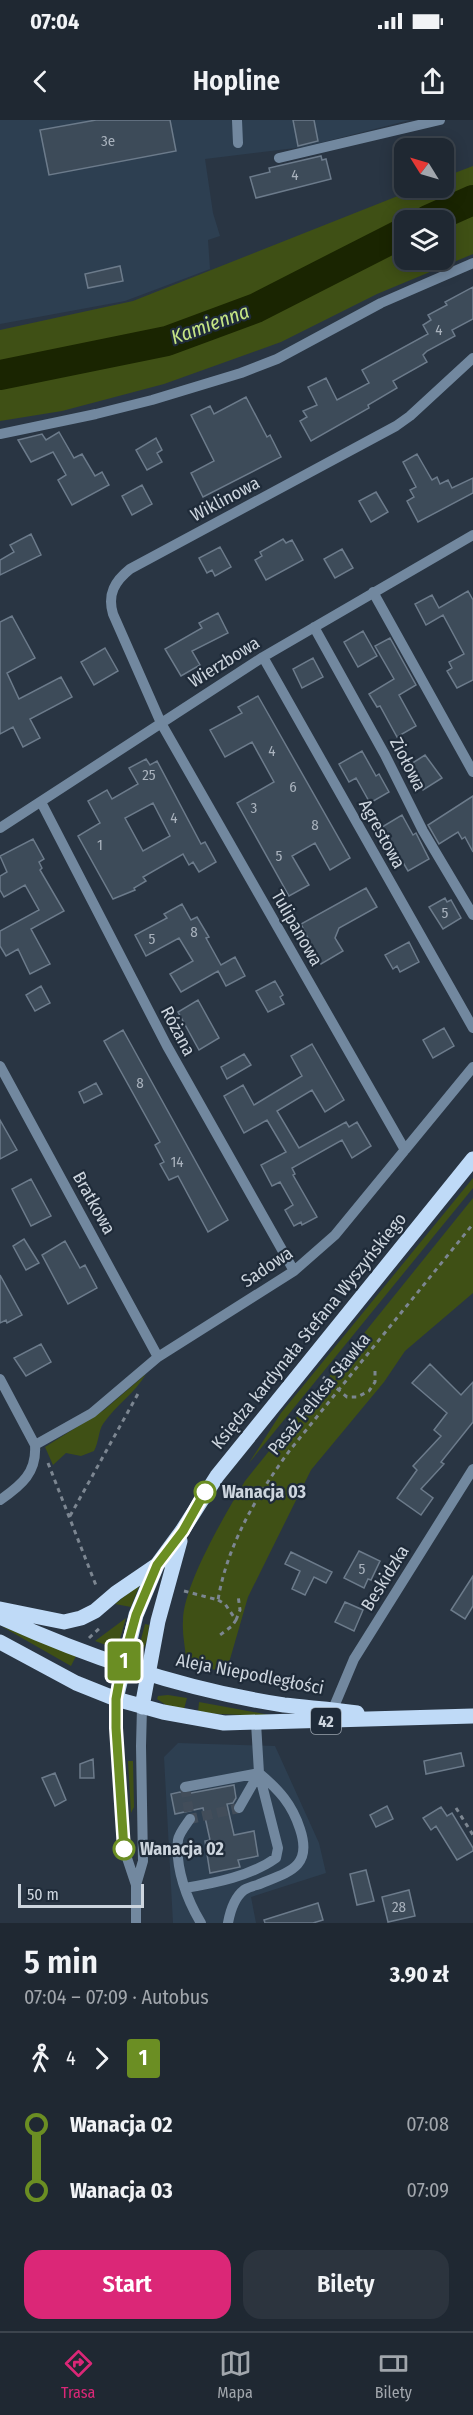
<!DOCTYPE html>
<html lang="pl">
<meta charset="utf-8">
<style>
:root{--surface:#1f2832;--page:#2c343e;--text:#f1f3f6;--muted:#a1a6ac;--line:#3c444d;--accent:#db2777}
body{margin:0;font-family:"Fira Sans Condensed",sans-serif;background:var(--page);color:var(--text);height:100vh;display:flex;flex-direction:column;font-size:22px;white-space:nowrap}
*{box-sizing:border-box;margin:0}
p{font-size:20px;color:var(--muted)}
.icon{flex:none;width:33px;height:33px;fill:none;stroke:currentColor;stroke-width:2;stroke-linecap:round;stroke-linejoin:round}
.map{position:relative;height:1803px;overflow:hidden}
.side{display:flex;flex-direction:column;background:var(--surface);flex:1}
.side>*{flex:none}
.badge{padding:0 12px;border-radius:4px;font-size:21px;line-height:39px}
.needle{width:39px;rotate:307deg}
.tools{position:absolute;left:394px;top:18px;display:grid;gap:12px}
.tools a{display:grid;place-items:center;width:60px;height:60px;border-radius:12px;background:var(--surface);box-shadow:0 3px 15px #0003,0 0 0 2px var(--line);font-size:30px}
.scale{position:absolute;left:18px;bottom:15px;width:126px;box-sizing:border-box;padding-left:6px;border:3px solid #cdd5de;border-top:0;font-size:16px;line-height:21px;white-space:nowrap;color:#cdd5de;-webkit-text-stroke:4px #1f2b39;paint-order:stroke}
.map>.badge{position:absolute;translate:-50% -50%;box-shadow:0 0 0 3px #fff}
.legs{display:flex;align-items:center;gap:9px;height:66px;padding:0 24px;font-size:20px}
.legs p{margin-inline-start:auto}
.summary{display:flex;align-items:center;justify-content:space-between;height:102px;padding:0 24px}
h1{font-size:33px;font-weight:600;line-height:45px}
.primary-button{display:flex;gap:12px;margin-top:auto;padding:12px 24px}
.primary-button a{flex:1;height:69px;border-radius:18px;background:var(--accent);color:#fff;font-size:24px;font-weight:600;line-height:69px;text-align:center}
.primary-button a+a{background:var(--page);color:var(--text)}
ul{padding:0 24px;list-style:none}
li{display:flex;align-items:center;gap:21px;height:66px;font-size:22px}
li i{display:grid;place-items:center;width:9px;height:100%;margin:0 8px;background:currentColor}
li i::after{content:'';width:15px;height:15px;margin:-8px;border:4px solid;border-radius:50%;background:var(--surface)}
li p{margin-inline-start:auto}
li:first-child i{background:linear-gradient(#0000 50%,currentColor 0)}
li:last-child i{background:linear-gradient(currentColor 50%,#0000 0)}
.status{display:flex;justify-content:space-between;align-items:center;height:42px;padding:0 30px;background:var(--surface);direction:ltr}
.status svg{height:16px;fill:currentColor}
header{display:flex;justify-content:space-between;align-items:center;height:78px;padding:0 24px;background:var(--surface);font-size:27px;font-weight:600}
.tab-bar{display:flex;justify-content:space-around;align-items:center;height:84px;border-top:2px solid var(--line);background:var(--surface);font-size:16px;color:var(--muted)}
.tab-bar a{display:grid;justify-items:center;gap:3px}
.tab-bar .on{color:var(--accent)}
.map>svg:first-child{display:block}
.built{fill:#2d3f51}
.green{fill:#3f5015;fill-rule:evenodd}
.lines{fill:none;stroke-linecap:round;stroke-linejoin:round}
.river{stroke:#1a2501;stroke-width:30}
.building{fill:#3d4b59;stroke:#6c7b8b;stroke-width:1.5;fill-rule:evenodd}
.minor-tunnel{stroke:#424d5a;stroke-width:10;stroke-dasharray:10 5;stroke-linecap:butt}
.path{stroke:#7c8691;stroke-width:3;stroke-dasharray:4.5 4.5;stroke-linecap:butt}
.minor{stroke:#72889f;stroke-width:10}
.major{stroke:#bfdaf7;stroke-width:15}
.line-1-casing{stroke:#fff;stroke-width:14}
.line-1{stroke:#6b8e23;stroke-width:9}
.stop-1-dot{fill:#fff;stroke:#6b8e23;stroke-width:3}
.labels{text-anchor:middle;stroke-width:4.5;stroke-linejoin:round;paint-order:stroke}
.number-label{font-size:15px;fill:#a9b2bd}
.shield{fill:#1f2b39;stroke:#99a2ac;stroke-width:1.5}
.shield-label{font-size:16px;font-weight:bold;fill:#cdd5de}
.street-label{font-size:18px;fill:#cdd5de;stroke:#1f2b39}
.stop-label{font-size:18px;font-weight:bold;fill:#cdd5de;stroke:#1f2b39;text-anchor:start}
.water-label{font-size:20px;font-style:italic;fill:#c5e585;stroke:#1f2b39}
</style>
<div class="status"><b>07:04</b><svg viewBox="0 0 49 12"><path d="M0 12V9h3v3zM5 12V6h3v6zM10 12V3h3v9zM15 12V0h3v12zM26 1h20v11H26zM47 4h2v5h-2z"/></svg></div>
<header><svg class="icon" aria-label="back" viewBox="0 0 24 24"><path d="M15 5l-7 7 7 7"/></svg>Hopline<svg class="icon" aria-label="share" viewBox="0 0 24 24"><path d="M12 15V3M7 8l5-5 5 5M5 13v7h14v-7"/></svg></header>
<div class="map">
<svg width="473" height="1803" viewBox="0 0 473 1803">
<rect width="100%" height="100%" fill="#293543"/>
<!-- built -->
<path class="built" d="M0,0H410L304,27L205,39L213,93L220,116L208,120L210,149L125,181L0,204Z
M178,1623L275,1626L319,1723L326,1753L251,1777L256,1803H173L164,1637Z"/>
<!-- green -->
<path class="green" d="M473,46V134L377,174L281,222L164,264L62,291L0,301V210L133,181L418,68H444V57ZM405,100H444V140H405Z
M473,1058V1068L249,1343L281,1293Z
M473,1078V1173L405,1231L384,1262L311,1350L248,1477L226,1553L195,1544L186,1538C185,1526 182,1513 183,1501C183,1465 226,1393 245,1361Z
M146,1254C135,1273 116,1285 103,1304C98,1312 99,1322 94,1331L81,1336L66,1333L53,1345L45,1327L104,1290Z
M140,1464L131,1487L115,1484Z
M126,1498L117,1529L95,1521Z
M145,1504L149,1505C148,1516 147,1529 137,1535Z
M1,1506L76,1536L71,1546Z
M168,1575L187,1578L184,1589L166,1585L157,1579L158,1576Z
M199,1582L270,1595L271,1596L198,1593Z
M128,1641H133L134,1687L131,1693Z"/>
<g class="lines">
<!-- river -->
<path class="river" d="M428,100L473,80
M0,255L167,221L256,188L405,112"/>
</g>
<!-- building -->
<path class="building" d="M96,0H170L176,31L49,55L40,10Z
M293,0H314L318,21L298,26Z
M321,36L322,40L326,39L331,59L256,78L250,57L270,52L269,48Z
M120,146L123,161L88,168L85,154Z
M473,167V199L452,210L455,216L427,231L423,235L427,242L393,261L397,268L368,285L369,288L311,321L300,301L307,297L303,291L317,285L308,267L326,258L337,280L369,263L362,250L428,214L423,205L431,200L428,195L447,185L445,182Z
M246,277L267,317L270,315L281,337L203,377L191,353L214,341L191,295L210,286L214,294Z
M59,312L74,338L82,334L95,356L102,352L109,365L72,385L58,360L66,355L53,332L31,342L18,320L42,314L46,320Z
M156,318L162,330L157,333L162,342L147,350L136,330Z
M417,334L432,360L437,357L440,364L448,360L452,368L473,358V373L418,402L407,381L414,377L410,370L416,367L403,342Z
M142,365L152,384L132,395L122,376Z
M376,372L388,392L371,402L359,381Z
M31,414L41,435L0,455V440L14,432L10,425Z
M283,419L286,423L292,420L303,440L266,460L255,440L262,436L260,432Z
M220,427L231,447L215,456L212,450L207,453L199,438Z
M342,429L353,448L335,458L324,439Z
M468,471L473,480V560L457,568L447,551L452,548L449,542L464,534L443,495L426,505L415,484L432,475L439,488Z
M218,493L228,513L192,531L200,545L181,556L165,529L202,508L199,503Z
M12,496L35,538L7,553L19,579L61,557L72,577L30,599L40,618L23,627L13,607L0,614V502Z
M363,511L377,536L358,547L344,522Z
M390,518L416,565L399,575L416,606L397,617L380,586L377,587L369,574L394,559L375,526Z
M105,528L118,551L94,565L81,542Z
M313,538L323,557L302,568L293,549Z
M258,576L350,738L330,750L315,723L292,736L309,765L289,776L237,683L274,662L252,622L225,637L210,610L242,593L238,587Z
M362,631L376,656L379,654L389,672L370,683L356,658L349,662L339,644Z
M425,635L442,658L423,670L413,653L416,651L411,644Z
M146,639L150,645L157,641L201,724L205,722L216,742L199,752L193,742L189,745L183,734L143,757L146,761L134,768L135,770L113,779L78,716L100,703L88,681L107,670L112,679L138,664L129,648ZM153,683L170,716L143,731L125,698Z
M473,676V732L465,717L462,719L458,712L439,724L428,705Z
M402,695L413,715L416,713L429,739L408,751L382,707Z
M33,719L44,739L39,742L42,748L40,750L64,791L31,809L50,844L30,854L18,829L6,836L0,826V811L39,790L25,765L4,777L0,770V756L7,752L0,736Z
M366,768L377,787L339,808L335,818L343,831L321,844L301,804Z
M445,778L447,782L451,780L461,798L443,809L429,787Z
M182,784L191,800L197,797L209,817L206,818L221,845L235,837L245,856L226,866L218,851L181,872L170,854L193,841L179,818L146,836L135,815L167,798L164,794Z
M409,822L419,842L400,852L397,846L393,849L385,835Z
M275,861L283,875L280,877L284,884L268,892L256,871Z
M41,866L50,883L35,891L26,875Z
M198,880L219,918L199,930L178,892Z
M444,908L454,926L433,938L423,920Z
M123,910L228,1100L208,1112L178,1056L169,1060L160,1044L164,1042L155,1025L160,1022L104,921Z
M312,924L344,980L325,992L312,970L277,991L299,1028L346,1002L349,1007L357,1002L371,1026L352,1038L342,1020L292,1048L295,1054L293,1055L317,1097L302,1105L301,1102L294,1106L285,1090L293,1085L280,1062L272,1066L261,1045L286,1032L267,1000L244,1013L224,976L243,965L254,985L302,956L291,936Z
M244,934L251,945L227,959L221,947Z
M96,963L102,974L84,983L79,972Z
M0,1000L17,1030L0,1039Z
M31,1059L51,1096L31,1106L12,1069Z
M24,1119L39,1143L26,1150L13,1126Z
M65,1121L80,1148L85,1145L97,1168L68,1184L42,1135Z
M0,1155L22,1195L7,1203L6,1200L0,1203Z
M41,1224L51,1242L26,1256L14,1238Z
M430,1244L461,1275L473,1262V1302L441,1342L444,1344L421,1369L433,1378L421,1395L397,1378L417,1350L413,1346L441,1316L434,1310L447,1293L412,1263Z
M359,1431L380,1441L371,1460L368,1459L364,1468L344,1458Z
M291,1432L332,1452L326,1463L314,1457L305,1475L292,1469L300,1451L285,1444Z
M473,1456V1486L465,1499L451,1490Z
M345,1482L363,1490L354,1511L335,1502Z
M461,1633L464,1646L426,1654L424,1641Z
M93,1639L94,1658H80V1644Z
M55,1653L66,1680L55,1686L42,1658Z
M234,1665L236,1678L233,1683L227,1684L234,1715L254,1711L258,1736L238,1740L240,1747L210,1753L205,1721L210,1720L203,1688L175,1694L171,1674L180,1672L186,1674Z
M387,1686L393,1699L376,1707L370,1695Z
M441,1687L447,1696L452,1693L473,1728V1731L457,1740L436,1706L431,1710L423,1698Z
M366,1750L374,1781L357,1785L350,1754Z
M409,1770L415,1796L388,1802L382,1777Z
M318,1783L323,1800L313,1803H265L264,1800Z"/>
<g class="lines">
<!-- minor-tunnel -->
<path class="minor-tunnel" d="M185,1667L190,1699L239,1688"/>
<!-- path -->
<path class="path" d="M323,1257L347,1277H357L369,1271L375,1262V1248
M48,1343L97,1468
M70,1396L139,1272
M184,1471L218,1480C227,1425 257,1375 290,1330L473,1104
M218,1480L225,1484L236,1500L232,1506L220,1515
M236,1500L240,1490L238,1475
M89,1518L102,1506
M456,1688L473,1715"/>
<!-- minor -->
<path class="minor" d="M237,0L238,23
M279,38L440,0
M0,314L96,294L152,280L241,253L277,239L381,183L473,143
M373,472L473,652
M314,507L385,635L423,711L473,795
M263,537L473,908
M41,682L167,926L294,1151
M0,708L263,537L473,415
M0,946L158,1237
M405,1030L161,603L113,494C107,474 115,461 130,449L396,306L410,296L473,238
M0,1259L35,1325C37,1352 22,1365 0,1380
M35,1325L92,1293L158,1237L294,1151L335,1115L473,947
M116,1579L124,1729L136,1765V1803
M333,1589L354,1539L473,1349
M185,1667L259,1653C279,1670 292,1684 300,1709C313,1748 288,1752 257,1765C253,1766 247,1768 244,1770C235,1777 230,1792 228,1803
M239,1688L259,1653
M190,1699C186,1705 179,1713 178,1720C175,1748 187,1780 201,1803
M136,1765L143,1741L141,1626L142,1587
M185,1768C215,1763 251,1756 276,1738L278,1728L259,1653L256,1603"/>
<!-- major -->
<path class="major" d="M0,1489L64,1502L81,1498L95,1491L116,1473L157,1445
M0,1497C90,1538 186,1570 284,1585C309,1588 333,1589 357,1593
M0,1522L76,1563L116,1579L163,1592L224,1603L473,1596
M116,1579L136,1495L157,1445L182,1411L217,1356L473,1039
M142,1587L158,1501L180,1421"/>
</g>
<g class="lines">
<!-- line-1 casing -->
<g class="line-1-casing">
<path id="line-1" d="M124,1729L116,1608V1579L122,1546L136,1495L157,1445L183,1411L205,1372"/>
</g>
<!-- line-1 -->
<use href="#line-1" class="line-1"/>
</g>
<!-- markers -->
<g class="stop-1-dot">
<circle cx="205" cy="1372" r="10"/>
<circle cx="124" cy="1729" r="10"/>
</g>
<g class="labels">
<!-- number labels -->
<g class="number-label">
<text x="108" y="26">3e</text>
<text x="295" y="60">4</text>
<text x="439" y="215">4</text>
<text x="272" y="636">4</text>
<text x="149" y="660">25</text>
<text x="293" y="672">6</text>
<text x="254" y="693">3</text>
<text x="174" y="703">4</text>
<text x="315" y="710">8</text>
<text x="100" y="730">1</text>
<text x="279" y="741">5</text>
<text x="445" y="798">5</text>
<text x="194" y="817">8</text>
<text x="152" y="824">5</text>
<text x="140" y="968">8</text>
<text x="177" y="1047">14</text>
<text x="362" y="1454">5</text>
<text x="399" y="1792">28</text>
</g>
<!-- shield labels -->
<rect class="shield" x="311" y="1588" width="30" height="26" rx="4.5"/>
<g class="shield-label">
<text x="326" y="1607">42</text>
</g>
<!-- street labels -->
<g class="street-label">
<text transform="translate(225 379) rotate(-28)" y="6">Wiklinowa</text>
<text transform="translate(224 542) rotate(-32)" y="6">Wierzbowa</text>
<text transform="translate(408 644) rotate(63)" y="6">Ziołowa</text>
<text transform="translate(382 714) rotate(61)" y="6">Agrestowa</text>
<text transform="translate(297 808) rotate(60)" y="6">Tulipanowa</text>
<text transform="translate(178 911) rotate(62)" y="6">Różana</text>
<text transform="translate(94 1083) rotate(61)" y="6">Bratkowa</text>
<text transform="translate(267 1147) rotate(-34)" y="6">Sadowa</text>
<text transform="translate(309 1211) rotate(-51)" y="6">Księdza kardynała Stefana Wyszyńskiego</text>
<text transform="translate(319 1274) rotate(-51)" y="6">Pasaż Feliksa Sławka</text>
<text transform="translate(385 1458) rotate(-58)" y="6">Beskidzka</text>
<text transform="translate(250 1554) rotate(11)" y="6">Aleja Niepodległości</text>
</g>
<!-- stop labels -->
<g class="stop-label">
<text x="222" y="1378">Wanacja 03</text>
<text x="140" y="1735">Wanacja 02</text>
</g>
<!-- water labels -->
<g class="water-label">
<text transform="translate(210 204) rotate(-20)" y="7">Kamienna</text>
</g>
</g>
</svg>
<div class="tools">
<a><svg class="needle" viewBox="-14 -14 28 28"><path d="M0-13l5 13h-10z" fill="#e53935"/><path d="M0 13l5-13h-10z" fill="#a1a6ac"/></svg></a>
<a><svg class="icon" aria-label="layers" viewBox="0 0 24 24"><path d="M12 4l9 5-9 5-9-5zM3 14l9 5 9-5"/></svg></a>
</div>
<div class="scale">50 m</div>
<b class="badge" style="left:124px;top:1541px;background:#6b8e23;color:#fff">1</b>
</div>
<section class="side">
<div class="summary"><div><h1>5 min</h1><p>07:04 – 07:09 · Autobus</p></div><b>3.90 zł</b></div>
<div class="legs"><svg class="icon" aria-label="walk" viewBox="0 0 24 24"><circle cx="13" cy="4" r="2"/><path d="M13 8l-2 6 4 7M11 14l-3 7M7 12l3-4h3l4 4"/></svg>4<svg class="icon" aria-label="forward" viewBox="0 0 24 24"><path d="M9 5l7 7-7 7"/></svg><b class="badge" style="background:#6b8e23;color:#fff">1</b></div>
<ul>
<li><i style="color:#6b8e23"></i><b>Wanacja 02</b><p>07:08</p></li>
<li><i style="color:#6b8e23"></i><b>Wanacja 03</b><p>07:09</p></li>
</ul>
<div class="primary-button"><a>Start</a><a>Bilety</a></div>
</section>
<nav class="tab-bar">
<a class="on"><svg class="icon" aria-label="directions" viewBox="0 0 24 24"><path d="M12 3l9 9-9 9-9-9zM9 14v-3h6M13 9l2 2-2 2"/></svg>Trasa</a>
<a><svg class="icon" aria-label="map" viewBox="0 0 24 24"><path d="M3 6l6-2 6 2 6-2v14l-6 2-6-2-6 2zM9 4v14M15 6v14"/></svg>Mapa</a>
<a><svg class="icon" aria-label="tickets" viewBox="0 0 24 24"><path d="M3 7h18v10H3zM15 7v10"/></svg>Bilety</a>
</nav>
